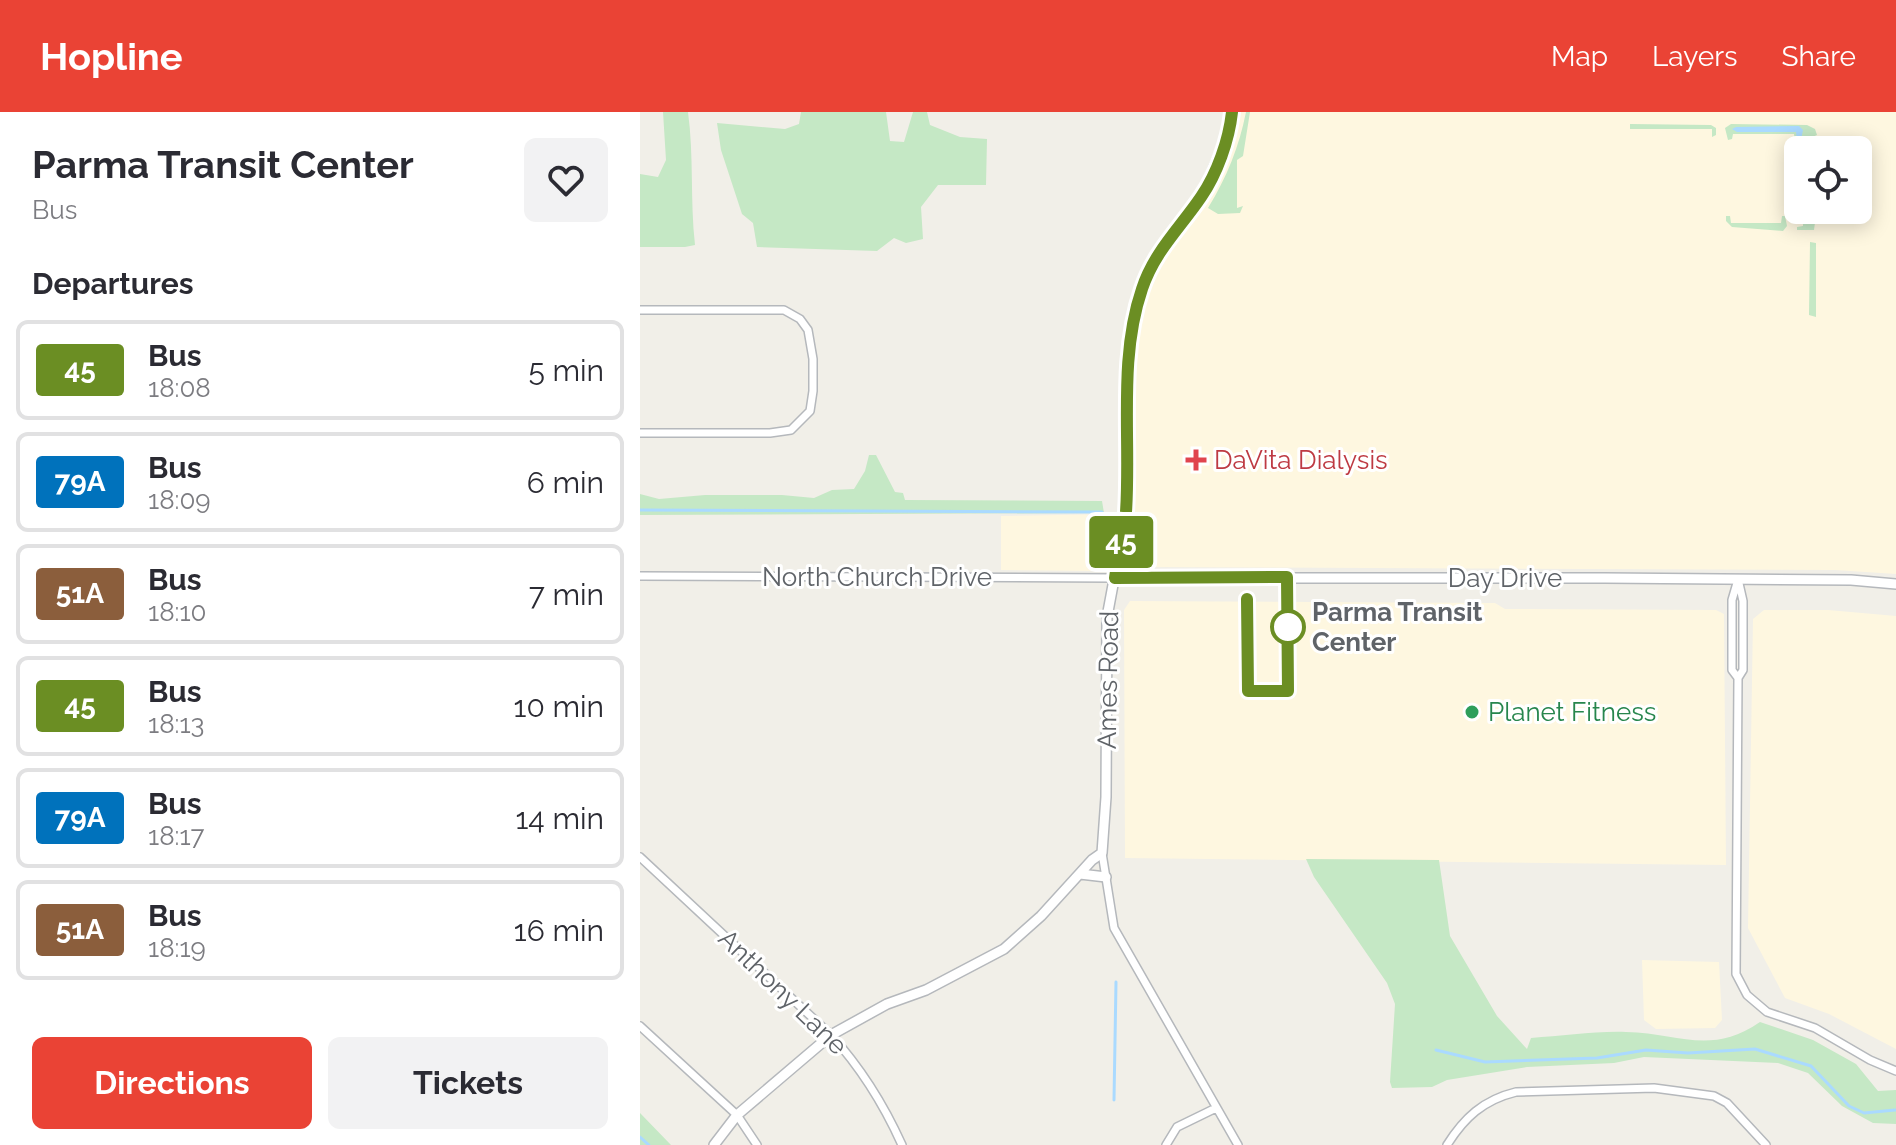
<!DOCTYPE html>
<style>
:root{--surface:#fff;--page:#f2f2f3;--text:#2b2b33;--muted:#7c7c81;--line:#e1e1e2;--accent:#ea4335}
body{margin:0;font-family:Raleway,sans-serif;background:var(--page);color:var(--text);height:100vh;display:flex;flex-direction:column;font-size:30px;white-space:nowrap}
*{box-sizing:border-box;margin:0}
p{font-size:26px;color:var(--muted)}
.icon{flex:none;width:44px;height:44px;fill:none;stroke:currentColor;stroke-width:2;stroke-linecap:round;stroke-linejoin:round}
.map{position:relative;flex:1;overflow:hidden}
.sheet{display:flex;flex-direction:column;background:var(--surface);width:640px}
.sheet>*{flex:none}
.badge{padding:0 16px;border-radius:6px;font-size:28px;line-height:52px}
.buttons{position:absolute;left:1144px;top:24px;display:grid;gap:16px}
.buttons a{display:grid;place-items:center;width:88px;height:88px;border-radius:12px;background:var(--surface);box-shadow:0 4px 20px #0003;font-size:40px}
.map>.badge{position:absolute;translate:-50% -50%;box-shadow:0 0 0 4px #fff}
h2{padding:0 32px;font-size:30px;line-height:72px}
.round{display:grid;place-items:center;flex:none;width:84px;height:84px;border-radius:12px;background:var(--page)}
.headline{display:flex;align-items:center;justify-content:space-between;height:136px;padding:0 32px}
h1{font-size:38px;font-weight:700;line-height:60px}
.action{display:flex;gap:16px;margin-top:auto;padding:16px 32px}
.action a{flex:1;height:92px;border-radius:12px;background:var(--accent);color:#fff;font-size:32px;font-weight:700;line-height:92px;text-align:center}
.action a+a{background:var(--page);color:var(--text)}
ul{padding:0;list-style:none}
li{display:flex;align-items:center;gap:24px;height:100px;margin:0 16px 12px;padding:0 16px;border:4px solid var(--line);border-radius:12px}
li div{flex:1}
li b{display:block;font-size:30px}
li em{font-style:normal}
li .badge{min-width:88px;font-weight:700;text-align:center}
header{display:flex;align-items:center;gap:48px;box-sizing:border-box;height:112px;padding:0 40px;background:var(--accent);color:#fff}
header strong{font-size:38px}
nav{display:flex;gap:44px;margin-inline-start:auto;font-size:28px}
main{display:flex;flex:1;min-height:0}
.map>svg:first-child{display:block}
.commercial{fill:#fef7e0;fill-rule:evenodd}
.green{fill:#c5e8c5}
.water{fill:#aadaff}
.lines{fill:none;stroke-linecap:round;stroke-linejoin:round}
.stream{stroke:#aadaff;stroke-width:3}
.minor-casing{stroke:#b5b8bc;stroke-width:10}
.tertiary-casing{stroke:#b5b8bc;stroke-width:12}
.minor{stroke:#fff;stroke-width:7}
.tertiary{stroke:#fff;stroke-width:9}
.line-casing{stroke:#fff;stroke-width:18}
.line{stroke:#6b8e23;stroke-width:12}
.health-dot{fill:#e0444e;stroke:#fff;stroke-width:3}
.stop-dot{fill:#fff;stroke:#6b8e23;stroke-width:4}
.leisure-dot{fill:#2e9e5b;stroke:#fff;stroke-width:3}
.labels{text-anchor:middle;stroke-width:6;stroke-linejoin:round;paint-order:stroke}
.health-label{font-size:26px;fill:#be3a42;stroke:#fff;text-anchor:start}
.street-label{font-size:26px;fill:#5f6368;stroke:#fff}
.stop-label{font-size:26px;font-weight:bold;fill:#5f6368;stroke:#fff;text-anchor:start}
.leisure-label{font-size:26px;fill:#27864d;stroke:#fff;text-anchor:start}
</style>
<header>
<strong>Hopline</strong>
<nav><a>Map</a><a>Layers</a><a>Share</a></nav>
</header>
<main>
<section class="sheet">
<div class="headline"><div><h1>Parma Transit Center</h1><p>Bus</p></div><a class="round"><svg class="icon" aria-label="heart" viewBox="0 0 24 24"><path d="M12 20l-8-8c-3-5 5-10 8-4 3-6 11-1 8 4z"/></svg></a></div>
<h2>Departures</h2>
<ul>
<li><span class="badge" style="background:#6b8e23;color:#fff">45</span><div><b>Bus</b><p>18:08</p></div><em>5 min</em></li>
<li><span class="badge" style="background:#0072bc;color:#fff">79A</span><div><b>Bus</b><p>18:09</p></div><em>6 min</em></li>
<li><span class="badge" style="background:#8b5e3c;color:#fff">51A</span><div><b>Bus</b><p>18:10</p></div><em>7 min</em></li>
<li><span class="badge" style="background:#6b8e23;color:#fff">45</span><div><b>Bus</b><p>18:13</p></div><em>10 min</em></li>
<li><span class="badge" style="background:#0072bc;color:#fff">79A</span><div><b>Bus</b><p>18:17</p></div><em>14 min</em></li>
<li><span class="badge" style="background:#8b5e3c;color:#fff">51A</span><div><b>Bus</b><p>18:19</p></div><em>16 min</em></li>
</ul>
<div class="action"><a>Directions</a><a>Tickets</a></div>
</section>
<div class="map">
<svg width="1256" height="1033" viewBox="0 0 1256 1033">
<rect width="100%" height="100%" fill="#f1efe8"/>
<!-- commercial -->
<path class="commercial" d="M599,0H1256V462L1195,458L497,455L491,451L494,246L502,192L506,177L523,143L575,70L593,30ZM1158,38H1218V98H1158Z
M478,402L470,445L464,455L453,459L361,458V404Z
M490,489L855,491L865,497L1076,498L1084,502L1086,753L485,746L484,498Z
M1124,498H1188L1256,504V937L1189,902L1145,886L1108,816L1113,507Z
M1002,848L1079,850L1082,908L1075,916L1016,917L1004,908Z"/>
<!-- green -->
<path class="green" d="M23,0H48C54,44 50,88 55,133L45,135H0V62L18,65L26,48Z
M161,0H246L250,29L264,30L273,0H287L290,13L320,25L347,27L346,73H298L281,95L283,127L266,131L254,126L237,139L117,135L113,111L102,102L81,38L77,11L145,17L159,12Z
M606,0H610L603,44L597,48V96L603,94L600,101L578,102L568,96C587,65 599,35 606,0Z
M990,12L1071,13L1076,16V23L1072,25V17H990Z
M1091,12L1167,13L1175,17L1177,23L1170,26V38H1164L1163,32L1155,30L1154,22H1093L1092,27L1088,28L1085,16Z
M1163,98H1169L1170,101L1176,103L1174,118H1157V115L1163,114Z
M1086,104H1090L1091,111H1141L1142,104H1145L1147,114L1143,119L1092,115L1086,109Z
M1170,130L1176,131V205L1169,203Z
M229,343H236L255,380L263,381L265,388L462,389L464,401L0,403V382L19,387L65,383H142L174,386L192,378L214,377L225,359Z
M666,747L799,748L810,824L857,904L887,937L891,926C922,924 955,919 986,920C1039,921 1070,944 1120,910L1173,928L1216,952L1238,979L1256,978V1012L1233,1011L1202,994L1168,961L1138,951L1004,945L974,951L887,955L807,968L792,975L752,976L750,970L755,892L747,871L674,765Z
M0,1001L1,1002L31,1033H0Z"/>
<!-- water -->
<path class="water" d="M1159,14L1163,18L1161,28H1157L1156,20H1097L1092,17L1096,15Z"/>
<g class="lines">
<!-- stream -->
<path class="stream" d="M0,398L462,400
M796,938L845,950L957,946L1006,938L1048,941L1115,937L1171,954L1209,994L1224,1001L1255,998
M474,988L476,870
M0,1025L9,1033"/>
<!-- minor casing -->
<g class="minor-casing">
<path id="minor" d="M0,198H144L160,207L168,218L173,247V279L170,299L151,318L130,321H0
M0,464L475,466
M1098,467L1103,489V558L1098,566L1096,862L1107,883L1127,900L1175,916L1230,948L1256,959
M1097,471L1092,488V558L1098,566
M462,741L474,816L598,1033
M0,745L191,923C221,956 244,993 262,1033
M0,914L97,1003L117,1033
M526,1033L537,1015L576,996
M807,1033C824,1006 843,988 876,980L1014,976L1074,984L1087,991L1126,1033"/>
</g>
<!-- tertiary casing -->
<g class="tertiary-casing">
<path id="tertiary" d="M475,466H965L1211,468L1256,472
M440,762L466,765
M74,1033L97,1003L191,923L247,892L286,878L364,837L401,804L452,748L462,741L466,685L467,505L486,403L489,271L493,207L503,173L515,147L562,84L590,17L592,0"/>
</g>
<!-- minor -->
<use href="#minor" class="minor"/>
<!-- tertiary -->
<use href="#tertiary" class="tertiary"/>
</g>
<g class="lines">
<!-- line casing -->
<g class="line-casing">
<path id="line" d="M592,0C589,28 577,62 561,85C540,116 514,140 502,177C478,247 491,327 486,400C484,422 478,444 475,466L647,465L648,579H608L607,487"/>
</g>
<!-- line -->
<use href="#line" class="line"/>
</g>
<!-- markers -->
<path class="health-dot" d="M552 336h8v8h8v8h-8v8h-8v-8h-8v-8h8z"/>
<circle class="stop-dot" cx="648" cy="515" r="16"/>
<circle class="leisure-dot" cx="832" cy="600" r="8"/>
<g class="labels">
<!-- health labels -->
<g class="health-label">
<text x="574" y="357">DaVita Dialysis</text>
</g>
<!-- street labels -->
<g class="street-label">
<text x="237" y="474">North Church Drive</text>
<text x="865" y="475">Day Drive</text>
<text transform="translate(468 568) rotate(-89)" y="9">Ames Road</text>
<text transform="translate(143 880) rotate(44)" y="9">Anthony Lane</text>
</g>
<!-- stop labels -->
<g class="stop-label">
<text x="672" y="509">Parma Transit<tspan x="672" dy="30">Center</tspan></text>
</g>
<!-- leisure labels -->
<g class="leisure-label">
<text x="848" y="609">Planet Fitness</text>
</g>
</g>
</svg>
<div class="buttons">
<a><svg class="icon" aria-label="locate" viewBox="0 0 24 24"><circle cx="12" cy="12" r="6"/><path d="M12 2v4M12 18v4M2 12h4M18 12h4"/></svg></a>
</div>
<b class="badge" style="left:481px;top:430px;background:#6b8e23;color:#fff">45</b>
</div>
</main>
